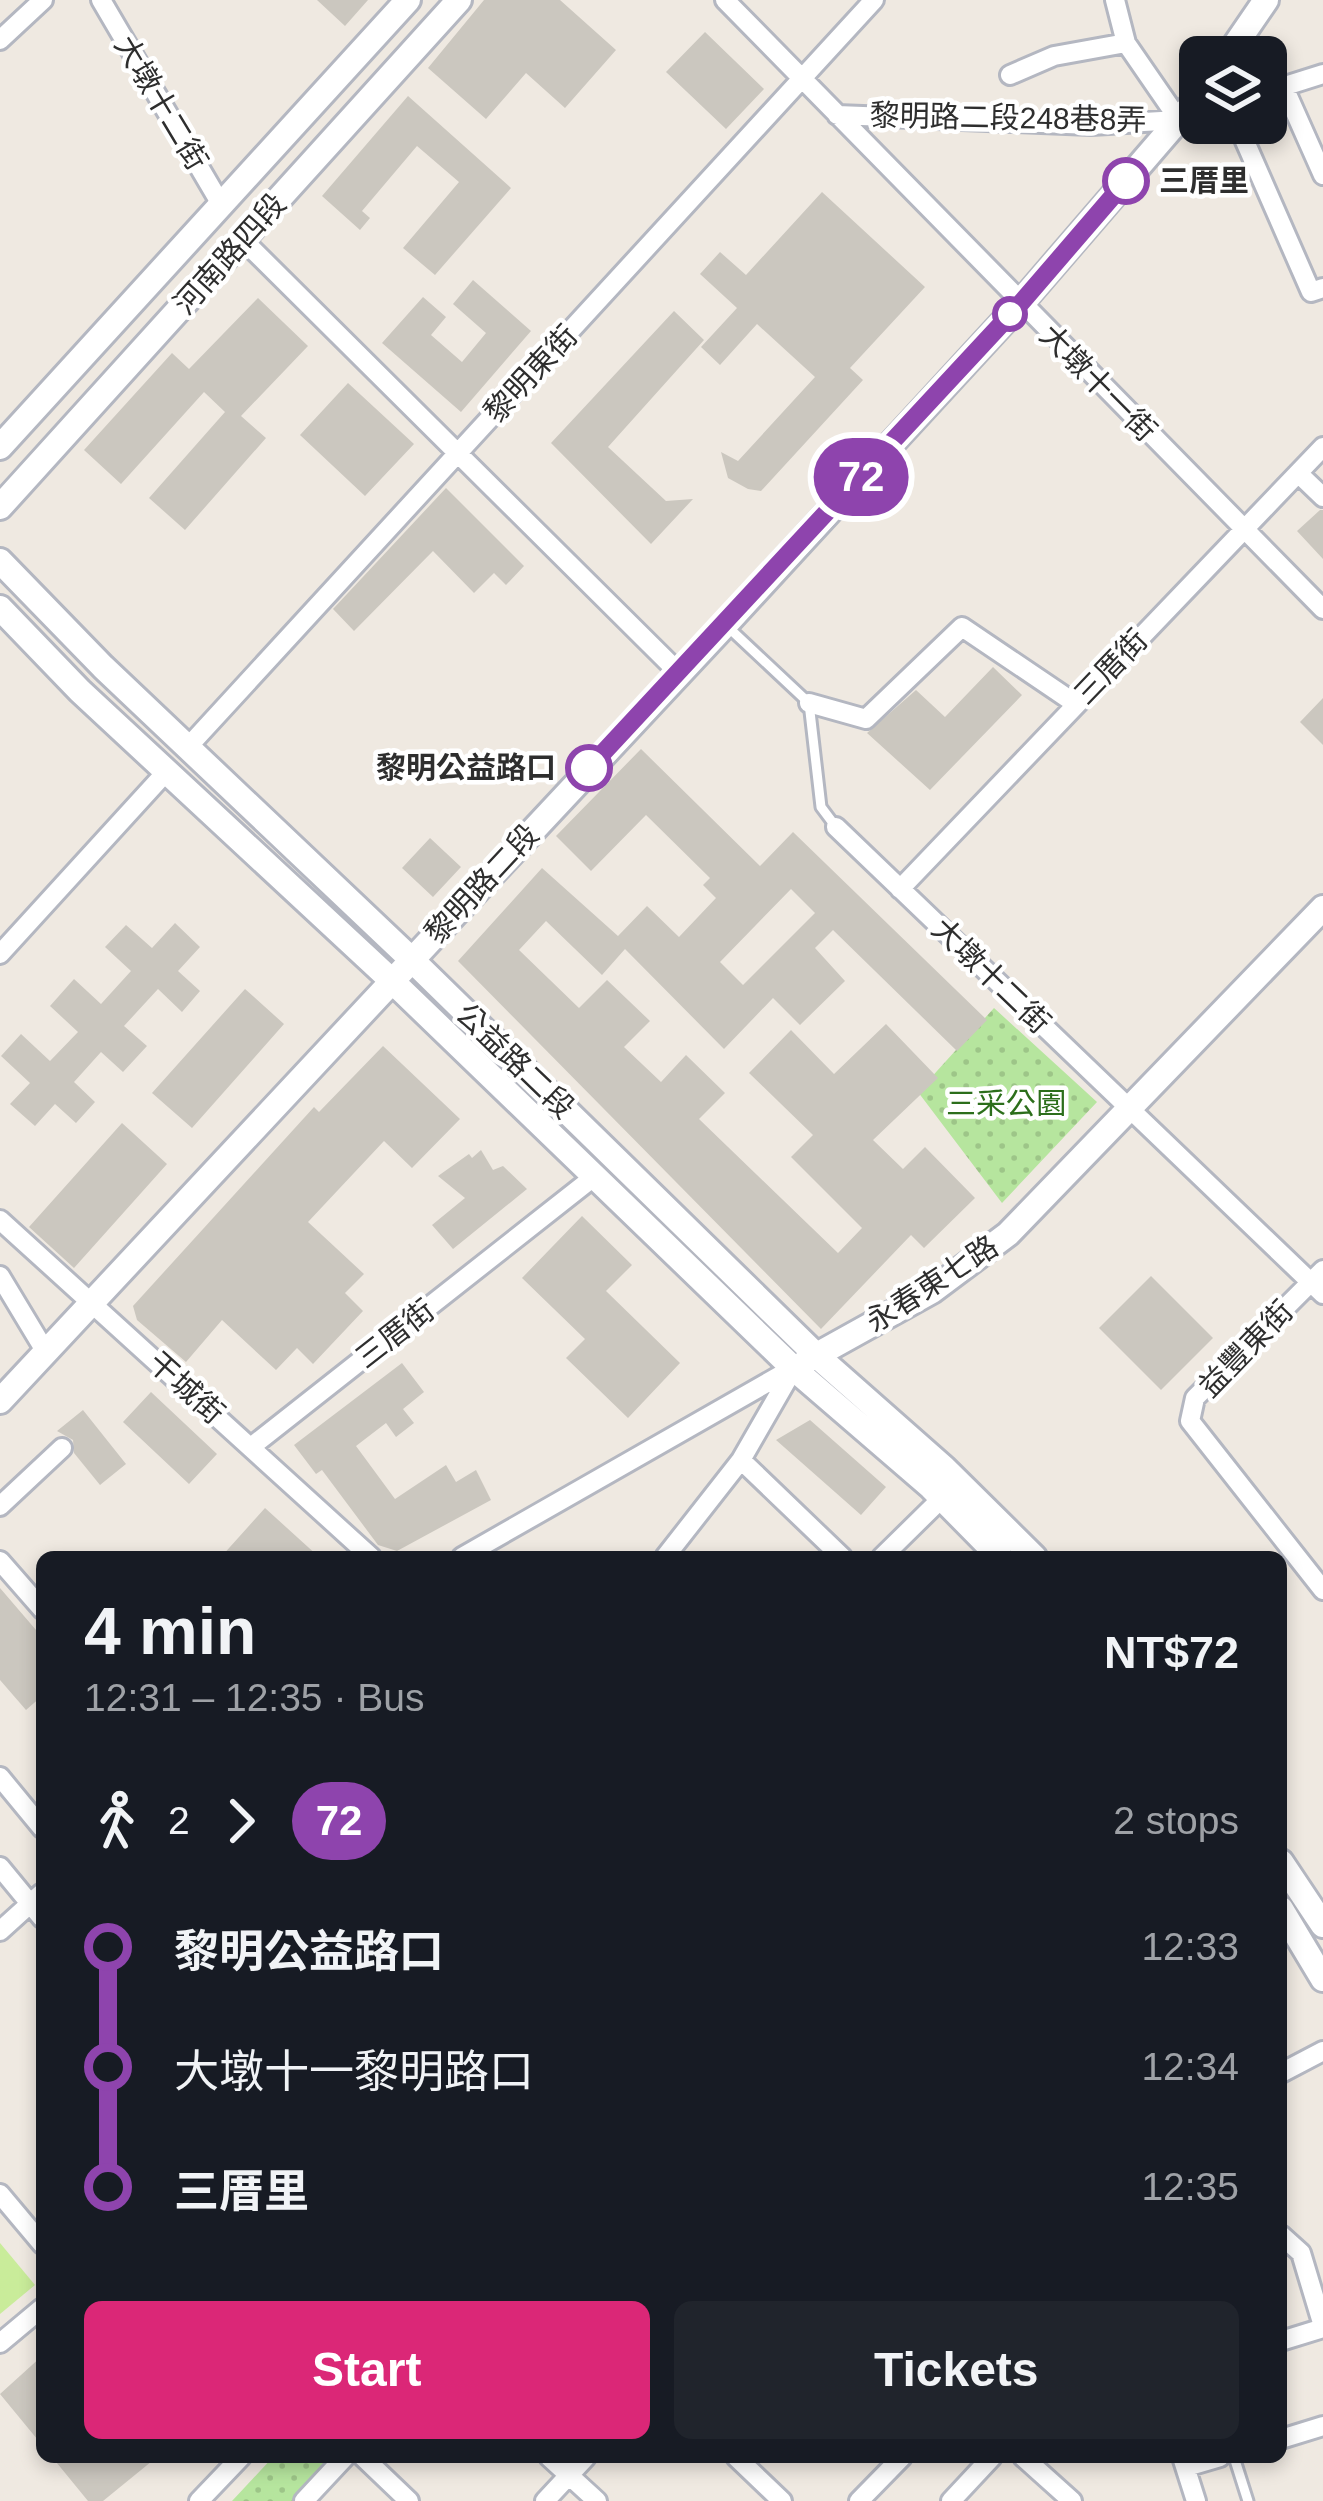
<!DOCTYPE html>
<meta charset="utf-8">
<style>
:root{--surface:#171b24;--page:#20242c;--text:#f1f3f6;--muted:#9ea1a6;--accent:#db2777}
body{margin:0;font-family:Helvetica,"Noto Sans TC",sans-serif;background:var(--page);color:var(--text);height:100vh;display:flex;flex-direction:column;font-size:45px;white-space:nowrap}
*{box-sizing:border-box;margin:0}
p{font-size:39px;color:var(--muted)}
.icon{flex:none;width:66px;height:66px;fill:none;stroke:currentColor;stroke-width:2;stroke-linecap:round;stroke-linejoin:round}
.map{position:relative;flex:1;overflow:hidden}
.details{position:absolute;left:36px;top:1551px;width:1251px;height:912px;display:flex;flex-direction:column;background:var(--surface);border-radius:18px;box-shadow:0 6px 18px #0003}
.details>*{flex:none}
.badge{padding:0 24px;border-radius:39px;font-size:42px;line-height:78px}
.fabs{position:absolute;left:1179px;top:36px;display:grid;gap:24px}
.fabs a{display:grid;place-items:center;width:108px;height:108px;border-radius:18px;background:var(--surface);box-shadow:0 6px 18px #0003;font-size:60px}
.map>.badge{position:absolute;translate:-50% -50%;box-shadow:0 0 0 6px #fff}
.legs{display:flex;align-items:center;gap:18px;height:132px;padding:0 48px;font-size:39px}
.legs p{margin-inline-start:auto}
.summary{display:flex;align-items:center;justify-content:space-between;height:204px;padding:0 48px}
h1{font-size:66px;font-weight:700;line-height:90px}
.button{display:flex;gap:24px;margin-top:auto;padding:24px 48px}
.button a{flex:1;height:138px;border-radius:18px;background:var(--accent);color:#fff;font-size:48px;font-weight:700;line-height:138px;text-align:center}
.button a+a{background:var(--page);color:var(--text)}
ul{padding:0 48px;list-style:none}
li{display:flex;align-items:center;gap:42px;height:120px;font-size:45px}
li i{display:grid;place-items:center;width:18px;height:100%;margin:0 15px;background:currentColor}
li i::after{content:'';width:30px;height:30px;margin:-15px;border:9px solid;border-radius:50%;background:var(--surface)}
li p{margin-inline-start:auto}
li:first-child i{background:linear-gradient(#0000 50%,currentColor 0)}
li:last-child i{background:linear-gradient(currentColor 50%,#0000 0)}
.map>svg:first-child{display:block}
.green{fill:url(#green-dots)}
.pitch{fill:#c9ec9a}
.building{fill:#cbc7bf;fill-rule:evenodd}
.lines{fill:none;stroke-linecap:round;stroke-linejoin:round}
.lane-casing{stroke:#b4b7c1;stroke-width:15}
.street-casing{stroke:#b4b7c1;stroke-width:24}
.secondary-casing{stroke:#b4b7c1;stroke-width:30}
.lane{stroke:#fff;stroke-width:9}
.street{stroke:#fff;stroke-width:18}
.secondary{stroke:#fff;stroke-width:24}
.line-1-casing{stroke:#fff;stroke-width:27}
.line-1{stroke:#8e44ad;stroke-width:18}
.stop-1-dot{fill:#fff;stroke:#8e44ad;stroke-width:6}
.labels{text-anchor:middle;stroke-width:9;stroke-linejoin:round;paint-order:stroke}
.street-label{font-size:30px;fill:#2e2e2e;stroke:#fff}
.stop-label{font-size:30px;font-weight:bold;fill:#2e2e2e;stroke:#fff;text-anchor:start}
.park-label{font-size:30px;fill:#2c6e1b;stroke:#fff}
</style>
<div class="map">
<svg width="1323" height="2501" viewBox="0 0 1323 2501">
<defs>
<pattern id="green-dots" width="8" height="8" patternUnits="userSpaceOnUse" patternTransform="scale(3)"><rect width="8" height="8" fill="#b6e59e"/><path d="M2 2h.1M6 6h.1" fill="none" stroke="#9dc588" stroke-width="1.8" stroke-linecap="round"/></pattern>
</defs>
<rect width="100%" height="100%" fill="#efe9e1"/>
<!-- green -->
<path class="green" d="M994,1008L1097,1102L1002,1203L918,1092Z
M273,2457H346L305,2501H232Z"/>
<!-- pitch -->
<path class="pitch" d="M0,2243L35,2285L0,2314Z"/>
<!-- building -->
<path class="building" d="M317,0H368L345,26Z
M484,0H560L616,50L565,108L526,73L486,119L428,68Z
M705,32L764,89L726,129L666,72Z
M408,96L511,188L435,275L403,248L459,182L417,146L362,211L370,218L360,230L322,196Z
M822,192L925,287L850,368L863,380L761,491L748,489L728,478L721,452L738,461L815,377L757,324L720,365L701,347L737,308L700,274L720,252L746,275Z
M473,280L531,331L461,412L382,343L423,297L446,317L431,335L462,362L486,333L453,304Z
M258,298L308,346L241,416L266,438L185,530L149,498L225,412L204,392L121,484L84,450L172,353L189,369Z
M674,311L704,340L608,447L666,501L693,499L651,544L551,443Z
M348,383L414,444L365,496L300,435Z
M446,488L524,566L506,585L494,573L474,593L433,551L354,631L333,609Z
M1320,510H1323V559L1297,531Z
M993,667L1022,695L930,790L867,733L916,690L945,717Z
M1323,698V745L1300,722Z
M641,749L760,866L793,832L987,1020L957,1051L833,930L815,948L845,981L800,1025L773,998L724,1049L625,949L602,975L546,921L519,950L579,1008L607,980L650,1021L624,1047L661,1082L686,1055L725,1093L699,1119L838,1253L862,1228L791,1157L813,1135L749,1073L791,1030L834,1074L886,1024L938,1078L873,1140L903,1169L925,1147L975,1198L924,1248L911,1235L821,1329L458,961L542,868L618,936L647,906L679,937L716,898L703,885L710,878L646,815L591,871L556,836ZM791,889L815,913L743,985L720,962Z
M430,838L461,867L433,897L402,868Z
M175,923L200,947L178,971L200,991L182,1012L158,989L124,1026L147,1046L123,1072L101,1052L74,1082L95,1102L76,1123L55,1104L35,1126L10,1104L30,1083L1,1056L21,1034L50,1061L78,1032L50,1006L74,979L101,1004L131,971L105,947L126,925L152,948Z
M245,989L284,1024L192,1128L152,1093Z
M383,1046L460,1119L412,1168L384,1141L308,1222L364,1274L345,1293L363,1311L313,1364L297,1348L276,1370L222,1320L186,1362L137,1320L133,1306L314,1107L319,1112Z
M122,1123L167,1164L74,1268L29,1227Z
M481,1150L493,1170L503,1166L527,1189L453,1249L432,1225L465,1198L438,1176L469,1154L472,1158Z
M582,1216L632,1265L606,1291L680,1363L628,1418L566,1358L585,1339L522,1278Z
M1151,1276L1213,1338L1161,1390L1099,1328Z
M402,1363L424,1392L403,1409L414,1423L396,1437L386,1423L356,1446L395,1499L446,1465L456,1482L476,1470L491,1500L397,1551L378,1545L322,1470L316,1474L294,1445Z
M151,1392L217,1454L189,1484L123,1422Z
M83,1410L126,1464L100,1485L74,1453L73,1440L57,1431Z
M810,1420L886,1487L861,1515L776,1440Z
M265,1508L319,1557H221Z
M0,1588L42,1637V1696L26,1710L0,1680Z
M42,2356V2445L0,2394Z
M52,2457H157L103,2501H88Z"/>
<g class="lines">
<!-- lane casing -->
<g class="lane-casing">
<path id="lane" d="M729,628L809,703L821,807L836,827
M1234,2457L1248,2501"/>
</g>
<!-- street casing -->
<g class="street-casing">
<path id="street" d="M101,0L222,206
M725,0L1323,609
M1115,0L1126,43L1179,120
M0,40L43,0
M1010,75L1054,56L1126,43
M1283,85L1323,175
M1266,92L1323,74
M837,115L1091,125L1179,120
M1237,123L1311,292L1323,288
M243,240L678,672
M1298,473L1323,497
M809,703L866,719L962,627L1076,704
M187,748L874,0
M836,827L1323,1294
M900,889L1323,447
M0,954L167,771
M0,1220L371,1557
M1323,1270L1195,1398L1190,1421L1323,1590
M0,1276L47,1354
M251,1447L595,1176
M741,1460L842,1557
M0,1506L62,1448
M462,1557L793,1368
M665,1557L741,1460L791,1373
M882,1557L942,1498
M0,1561L42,1609
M0,1777L42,1828
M0,1867L42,1918
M0,1931L42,1893
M1281,2073L1323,2051
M0,2194L42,2244
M1281,2235L1301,2253L1323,2326
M1281,2341L1323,2328
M0,2343L42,2308
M1281,2439L1323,2426
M363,2457L409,2501
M549,2457L597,2501
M736,2457L782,2501
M1023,2457L1072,2501
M1182,2457L1196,2501
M1186,2467L1220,2457
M199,2501L241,2457
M304,2501L345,2457
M545,2501L586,2457
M859,2501L902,2457
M951,2501L992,2457"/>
</g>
<!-- secondary casing -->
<g class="secondary-casing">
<path id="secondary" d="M1227,57L1266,0
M0,447L408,0
M0,507L459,0
M0,561L103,667L411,959L816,1355L944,1468L1034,1557
M0,608L80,691L391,980L793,1368L931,1487L1000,1557
M806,1361L932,1291L1008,1234L1323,908
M0,1401L725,625L1020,304L1200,95
M1281,1862L1323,1925
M1281,1909L1323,1979"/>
</g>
<!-- lane -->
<use href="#lane" class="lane"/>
<!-- street -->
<use href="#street" class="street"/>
<!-- secondary -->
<use href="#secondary" class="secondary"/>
</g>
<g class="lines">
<!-- line-1 casing -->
<g class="line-1-casing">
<path id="line-1" d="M589,768L1020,304L1126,181"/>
</g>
<!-- line-1 -->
<use href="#line-1" class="line-1"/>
</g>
<!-- markers -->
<g class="stop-1-dot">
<circle cx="1126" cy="181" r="21"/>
<circle cx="1010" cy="314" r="15"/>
<circle cx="589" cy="768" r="21"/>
</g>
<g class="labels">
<!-- street labels -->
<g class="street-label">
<text transform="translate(161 103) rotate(59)" y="10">大墩十二街</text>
<text transform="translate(1008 118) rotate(1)" y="10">黎明路二段248巷8弄</text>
<text transform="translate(230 254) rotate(-48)" y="10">河南路四段</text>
<text transform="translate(531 374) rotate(-47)" y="10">黎明東街</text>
<text transform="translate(1098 383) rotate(45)" y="10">大墩十一街</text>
<text transform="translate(1111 667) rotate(-46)" y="10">三厝街</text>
<text transform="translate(482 884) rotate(-47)" y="10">黎明路二段</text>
<text transform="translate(991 976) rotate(44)" y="10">大墩十二街</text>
<text transform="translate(515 1061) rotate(44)" y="10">公益路二段</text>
<text transform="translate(932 1284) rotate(-33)" y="10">永春東七路</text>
<text transform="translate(395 1334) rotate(-38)" y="10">三厝街</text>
<text transform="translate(1246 1349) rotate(-46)" y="10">益豐東街</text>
<text transform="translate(186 1388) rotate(42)" y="10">干城街</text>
</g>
<!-- stop labels -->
<g class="stop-label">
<text x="1159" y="191">三厝里</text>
<text x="556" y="778" text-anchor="end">黎明公益路口</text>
</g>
<!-- park labels -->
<g class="park-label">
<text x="1006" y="1114">三采公園</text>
</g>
</g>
</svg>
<div class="fabs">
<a><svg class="icon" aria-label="layers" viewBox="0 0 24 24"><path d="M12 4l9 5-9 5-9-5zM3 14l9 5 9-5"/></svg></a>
</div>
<b class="badge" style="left:861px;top:477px;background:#8e44ad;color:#fff">72</b>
<section class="details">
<div class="summary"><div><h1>4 min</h1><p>12:31 – 12:35 · Bus</p></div><b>NT$72</b></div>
<div class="legs"><svg class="icon" aria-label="walk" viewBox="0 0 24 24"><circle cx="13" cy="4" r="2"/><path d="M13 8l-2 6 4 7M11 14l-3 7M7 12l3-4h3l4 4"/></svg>2<svg class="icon" aria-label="forward" viewBox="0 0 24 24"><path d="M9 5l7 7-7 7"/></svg><b class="badge" style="background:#8e44ad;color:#fff">72</b><p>2 stops</p></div>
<ul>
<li><i style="color:#8e44ad"></i><b>黎明公益路口</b><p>12:33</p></li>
<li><i style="color:#8e44ad"></i><span>大墩十一黎明路口</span><p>12:34</p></li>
<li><i style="color:#8e44ad"></i><b>三厝里</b><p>12:35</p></li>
</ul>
<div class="button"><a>Start</a><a>Tickets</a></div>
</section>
</div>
